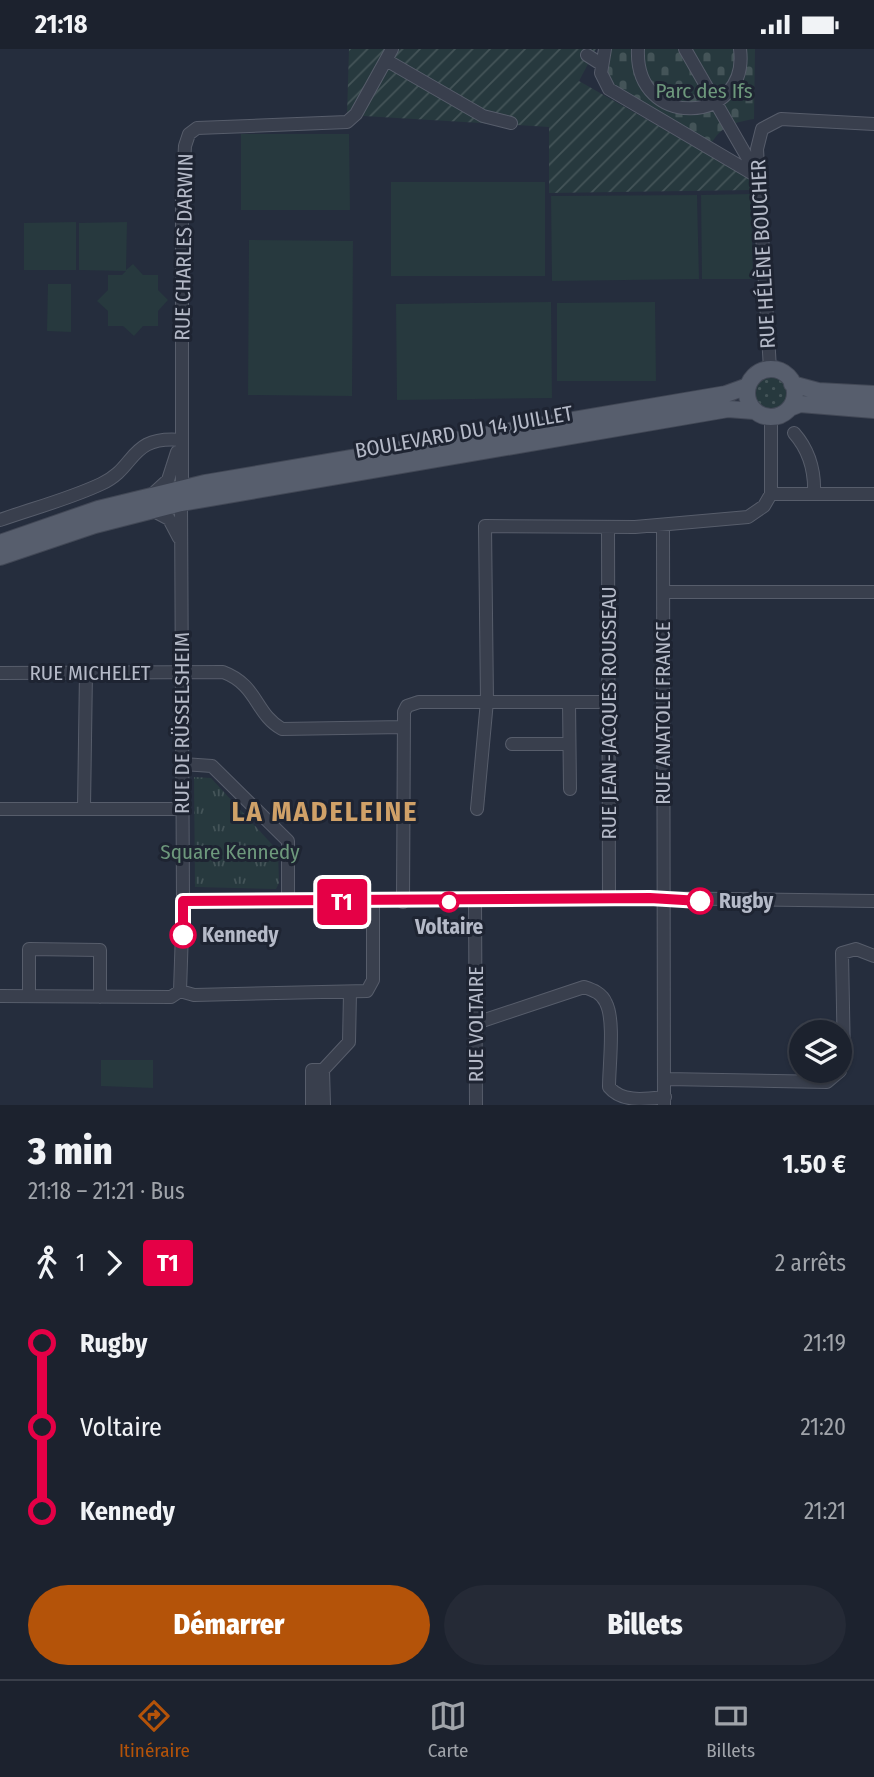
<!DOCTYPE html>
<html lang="fr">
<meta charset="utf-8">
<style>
:root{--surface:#1c222e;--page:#252a36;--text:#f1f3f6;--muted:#a0a4aa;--line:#3a3f4a;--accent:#b45309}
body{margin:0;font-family:"Fira Sans Condensed",sans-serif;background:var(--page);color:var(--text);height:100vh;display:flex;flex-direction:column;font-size:26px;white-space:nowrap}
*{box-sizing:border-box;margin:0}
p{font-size:23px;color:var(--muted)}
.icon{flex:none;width:38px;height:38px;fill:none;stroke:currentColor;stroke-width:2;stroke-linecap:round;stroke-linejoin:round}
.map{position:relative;height:1056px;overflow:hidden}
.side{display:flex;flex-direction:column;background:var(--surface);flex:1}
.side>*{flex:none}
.badge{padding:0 14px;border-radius:5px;font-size:24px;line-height:46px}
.tools{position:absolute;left:789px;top:971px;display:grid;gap:14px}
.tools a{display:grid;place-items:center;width:63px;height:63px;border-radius:50%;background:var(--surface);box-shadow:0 2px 5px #0004,0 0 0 2px var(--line);font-size:35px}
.map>.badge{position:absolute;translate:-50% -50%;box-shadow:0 0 0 4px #fff}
.legs{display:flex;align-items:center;gap:10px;height:77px;padding:0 28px;font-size:23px}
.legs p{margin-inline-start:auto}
.overview{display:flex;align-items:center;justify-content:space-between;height:119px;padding:0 28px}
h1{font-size:38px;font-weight:800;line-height:52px}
.cta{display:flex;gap:14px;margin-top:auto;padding:14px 28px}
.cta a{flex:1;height:80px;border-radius:42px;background:var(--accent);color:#fff;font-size:28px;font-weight:800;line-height:80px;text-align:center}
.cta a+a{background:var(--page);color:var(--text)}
ul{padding:0 28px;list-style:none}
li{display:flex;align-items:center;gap:24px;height:84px;font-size:26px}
li i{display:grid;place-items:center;width:10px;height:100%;margin:0 9px;background:currentColor}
li i::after{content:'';width:18px;height:18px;margin:-9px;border:5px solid;border-radius:50%;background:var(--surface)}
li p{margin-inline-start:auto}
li:first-child i{background:linear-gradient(#0000 50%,currentColor 0)}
li:last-child i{background:linear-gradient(currentColor 50%,#0000 0)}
.status{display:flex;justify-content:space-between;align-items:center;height:49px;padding:0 35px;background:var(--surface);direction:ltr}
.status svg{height:19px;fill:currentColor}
.menu{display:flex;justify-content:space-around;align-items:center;height:98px;border-top:2px solid var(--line);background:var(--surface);font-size:19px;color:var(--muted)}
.menu a{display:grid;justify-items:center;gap:4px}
.menu .selected{color:var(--accent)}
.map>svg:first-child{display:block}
.grass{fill:url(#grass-dots)}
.cemetery{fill:url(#cemetery-stones)}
.park{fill:url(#park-tufts)}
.garden{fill:url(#garden-furrows)}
.pitch{fill:#27393e}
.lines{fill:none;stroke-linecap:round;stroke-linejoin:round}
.minor-casing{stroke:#575d6b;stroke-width:14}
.major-casing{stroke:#424856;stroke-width:18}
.minor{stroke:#393f4d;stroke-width:12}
.major{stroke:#575e6d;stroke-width:16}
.line-1-casing{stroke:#fff;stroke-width:16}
.line-1{stroke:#e50046;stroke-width:10}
.stop-1-dot{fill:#fff;stroke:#e50046;stroke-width:3.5}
.labels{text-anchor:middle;stroke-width:6;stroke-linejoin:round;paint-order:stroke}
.park-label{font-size:21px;fill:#6d987c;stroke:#1e2432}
.street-label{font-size:21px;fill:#b5bac8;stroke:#1e2432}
.stop-label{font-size:21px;font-weight:bold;fill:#b5bac8;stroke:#1e2432;text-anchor:start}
.district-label{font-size:28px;font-weight:bold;letter-spacing:2px;fill:#d0a168;stroke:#1e2432}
</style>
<div class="status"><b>21:18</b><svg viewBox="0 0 49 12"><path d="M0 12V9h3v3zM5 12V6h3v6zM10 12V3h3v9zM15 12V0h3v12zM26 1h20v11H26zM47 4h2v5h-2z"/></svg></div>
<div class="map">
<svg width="874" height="1056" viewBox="0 0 874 1056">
<defs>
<pattern id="grass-dots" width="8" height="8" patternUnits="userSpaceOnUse" patternTransform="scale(1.75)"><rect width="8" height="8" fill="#27393e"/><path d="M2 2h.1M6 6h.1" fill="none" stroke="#445458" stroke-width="1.8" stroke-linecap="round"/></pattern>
<pattern id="cemetery-stones" width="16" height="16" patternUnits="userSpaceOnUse" patternTransform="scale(1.75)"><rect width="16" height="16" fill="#27393e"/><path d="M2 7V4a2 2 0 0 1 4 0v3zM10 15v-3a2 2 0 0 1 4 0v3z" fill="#445458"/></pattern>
<pattern id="park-tufts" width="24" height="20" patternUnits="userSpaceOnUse" patternTransform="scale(1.75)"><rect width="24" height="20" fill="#27393e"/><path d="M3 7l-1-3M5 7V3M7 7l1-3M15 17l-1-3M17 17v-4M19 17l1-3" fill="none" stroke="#445458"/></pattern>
<pattern id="garden-furrows" width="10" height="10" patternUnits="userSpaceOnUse" patternTransform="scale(1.75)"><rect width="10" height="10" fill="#27393e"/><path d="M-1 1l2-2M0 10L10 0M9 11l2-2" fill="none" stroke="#445458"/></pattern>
</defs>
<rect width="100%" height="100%" fill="#252d3d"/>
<!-- grass -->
<path class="grass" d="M751 345a18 18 0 1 1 36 0a18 18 0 1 1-36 0Z"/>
<!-- cemetery -->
<path class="cemetery" d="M610,0H755L754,70C735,73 721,77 711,95L615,38L604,25Z"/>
<!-- park -->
<path class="park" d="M194,728L211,729L278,802L279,834L276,840L195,838Z"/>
<!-- garden -->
<path class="garden" d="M349,0H596L579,32L753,131L754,141L549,144V78L347,66Z"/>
<!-- pitch -->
<path class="pitch" d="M241,85H349L350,161H241Z
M391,133H545V227H391Z
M751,145L753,230H702L701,146Z
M697,146L699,230L552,232L551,147Z
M76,173V221H24V174Z
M127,173L126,221L133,215L143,226H158V241L168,251L158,262V277H143L134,287L123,277H108V262L97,252L108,241V226H122L126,222L79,221V174Z
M249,191L353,192L352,347L248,346Z
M48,235H71V283L47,282Z
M551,253L552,349L397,351L396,255Z
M655,253L656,332H557V254Z
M101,1011H153V1039L101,1037Z"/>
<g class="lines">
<!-- minor casing -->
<g class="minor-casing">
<path id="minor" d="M605,0L601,24L609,40L760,129
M638,0C634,82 750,76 740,0
M685,0L758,127
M587,6L601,15
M386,11L483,67L511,74
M770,320L757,100L762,80L781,70L874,75
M771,368V445
M794,384C809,401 815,423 814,445
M182,439V151L185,97L189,85L197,79L347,73L356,65L392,0
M155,443L168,431L177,403
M152,461L169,470L179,489
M0,471C34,459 69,450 101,435C137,419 128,386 182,391
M663,477L664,1056
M608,478L609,850
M664,543H874
M0,624L223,623C258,636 255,665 282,680L403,678
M569,653L570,740
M512,695H569
M183,715L212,717L288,792V852
M84,759L86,623
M0,760H182
M477,760L487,652L485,477L635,478L748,468L764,457L771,445H874
M475,851L476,1056
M183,852L650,849L874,852
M403,853L404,663L407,657L419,653H610
M180,942L183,852L181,454
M180,942L194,946L367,942L373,931V853
M0,947L171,948L180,942
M29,947V900L100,901V948
M476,974L584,938C593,941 602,944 606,954C615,971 609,1017 609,1038C622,1054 646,1050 665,1048
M323,1021L324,1056
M840,1021L844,1012L842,904L856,900L874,907
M666,1030L827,1033L840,1022
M312,1056V1021H323L349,993L350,944"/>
</g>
<!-- major casing -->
<g class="major-casing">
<path id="major" d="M747 344a24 24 0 1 1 48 0a24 24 0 1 1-48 0Z
M792,335L818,342L874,345
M790,359L800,355L874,361
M0,494L98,460L205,434L726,345L748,337
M0,508L95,476L181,454L728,360L754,362"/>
</g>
<!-- minor -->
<use href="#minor" class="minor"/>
<!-- major -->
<use href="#major" class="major"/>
</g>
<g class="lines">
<!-- line-1 casing -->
<g class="line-1-casing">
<path id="line-1" d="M183,886V852L650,849L700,852"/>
</g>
<!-- line-1 -->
<use href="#line-1" class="line-1"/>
</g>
<!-- markers -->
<g class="stop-1-dot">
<circle cx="700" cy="852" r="12"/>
<circle cx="449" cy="853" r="9"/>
<circle cx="183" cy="886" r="12"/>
</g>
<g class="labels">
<!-- park labels -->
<g class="park-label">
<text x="704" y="49">Parc des Ifs</text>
<text x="230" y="810">Square Kennedy</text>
</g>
<!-- street labels -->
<g class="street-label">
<text transform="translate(184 198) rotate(-89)" y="7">RUE CHARLES DARWIN</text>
<text transform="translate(763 205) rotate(-93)" y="7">RUE HÉLÈNE BOUCHER</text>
<text transform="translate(464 383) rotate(-10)" y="7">BOULEVARD DU 14 JUILLET</text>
<text x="90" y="631">RUE MICHELET</text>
<text transform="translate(609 664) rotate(-90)" y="7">RUE JEAN-JACQUES ROUSSEAU</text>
<text transform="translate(663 664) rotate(-90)" y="7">RUE ANATOLE FRANCE</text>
<text transform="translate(182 674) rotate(-90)" y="7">RUE DE RÜSSELSHEIM</text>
<text transform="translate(476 975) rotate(-90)" y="7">RUE VOLTAIRE</text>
</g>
<!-- stop labels -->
<g class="stop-label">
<text x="719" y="859">Rugby</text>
<text x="449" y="885" text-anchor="middle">Voltaire</text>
<text x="202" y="893">Kennedy</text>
</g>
<!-- district labels -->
<g class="district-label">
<text x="325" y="772">LA MADELEINE</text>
</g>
</g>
</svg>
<div class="tools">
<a><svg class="icon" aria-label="layers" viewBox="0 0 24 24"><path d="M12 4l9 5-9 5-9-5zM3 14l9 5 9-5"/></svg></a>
</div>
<b class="badge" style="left:342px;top:853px;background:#e50046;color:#fff">T1</b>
</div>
<section class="side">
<div class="overview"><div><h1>3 min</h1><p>21:18 – 21:21 · Bus</p></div><b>1.50 €</b></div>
<div class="legs"><svg class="icon" aria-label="walk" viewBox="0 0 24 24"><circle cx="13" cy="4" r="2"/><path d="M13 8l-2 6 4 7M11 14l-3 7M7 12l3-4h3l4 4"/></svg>1<svg class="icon" aria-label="forward" viewBox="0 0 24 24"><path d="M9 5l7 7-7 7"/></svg><b class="badge" style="background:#e50046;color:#fff">T1</b><p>2 arrêts</p></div>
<ul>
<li><i style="color:#e50046"></i><b>Rugby</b><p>21:19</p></li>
<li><i style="color:#e50046"></i><span>Voltaire</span><p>21:20</p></li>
<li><i style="color:#e50046"></i><b>Kennedy</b><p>21:21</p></li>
</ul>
<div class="cta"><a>Démarrer</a><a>Billets</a></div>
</section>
<nav class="menu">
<a class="selected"><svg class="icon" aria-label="directions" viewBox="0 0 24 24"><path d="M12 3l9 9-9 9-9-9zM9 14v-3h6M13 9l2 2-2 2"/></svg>Itinéraire</a>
<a><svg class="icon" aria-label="map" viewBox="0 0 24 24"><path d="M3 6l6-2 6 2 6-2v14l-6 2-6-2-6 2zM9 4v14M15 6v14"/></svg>Carte</a>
<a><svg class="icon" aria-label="tickets" viewBox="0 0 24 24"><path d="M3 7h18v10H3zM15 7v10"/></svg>Billets</a>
</nav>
